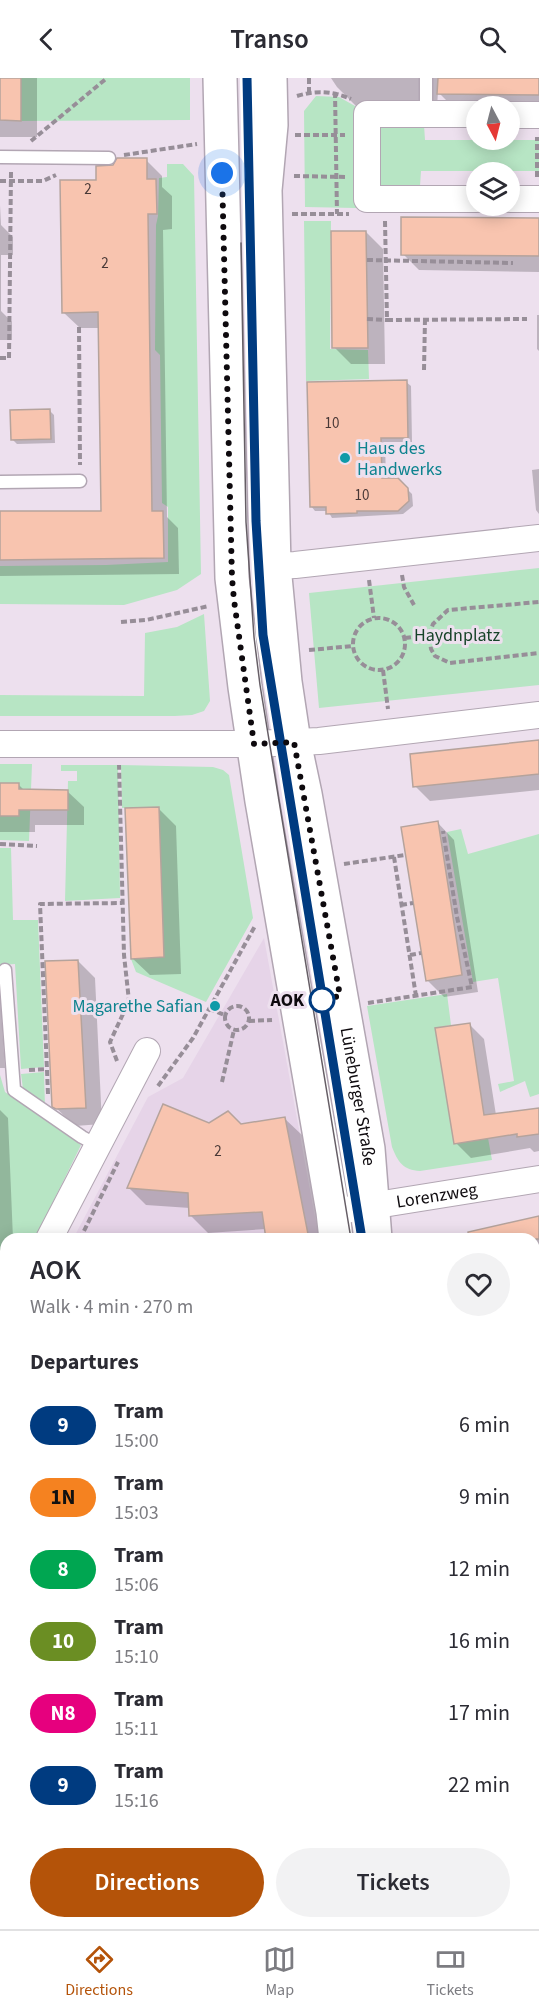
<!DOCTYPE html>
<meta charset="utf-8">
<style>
:root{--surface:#fff;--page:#f2f2f3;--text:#2b2b33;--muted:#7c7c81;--line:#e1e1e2;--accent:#b45309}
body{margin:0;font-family:"Source Sans 3",sans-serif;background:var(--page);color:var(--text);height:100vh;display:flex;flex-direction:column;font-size:22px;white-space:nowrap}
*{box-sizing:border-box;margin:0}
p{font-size:20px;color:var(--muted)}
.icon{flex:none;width:33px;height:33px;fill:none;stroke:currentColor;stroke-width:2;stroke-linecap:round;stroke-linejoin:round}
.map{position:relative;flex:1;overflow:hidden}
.side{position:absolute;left:0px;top:1155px;width:540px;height:696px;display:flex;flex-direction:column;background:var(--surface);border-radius:18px 18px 0 0;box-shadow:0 3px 15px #0003}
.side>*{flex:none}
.badge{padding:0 12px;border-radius:20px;font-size:21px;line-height:39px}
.needle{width:39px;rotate:173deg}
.tools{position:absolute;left:466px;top:18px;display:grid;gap:12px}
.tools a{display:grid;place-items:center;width:54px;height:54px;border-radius:50%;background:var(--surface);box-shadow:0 3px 15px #0003;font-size:30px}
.you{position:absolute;width:30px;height:30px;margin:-15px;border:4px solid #fff;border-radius:50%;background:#1a73e8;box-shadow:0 0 0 9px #1a73e833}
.map>.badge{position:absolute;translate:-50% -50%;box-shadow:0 0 0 3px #fff}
h2{padding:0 30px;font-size:22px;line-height:54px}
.round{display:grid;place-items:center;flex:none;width:63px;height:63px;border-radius:32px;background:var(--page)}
.summary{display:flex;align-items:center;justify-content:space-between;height:102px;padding:0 30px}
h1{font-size:28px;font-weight:600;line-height:45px}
.action{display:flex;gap:12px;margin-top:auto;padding:12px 30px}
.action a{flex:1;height:69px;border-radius:36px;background:var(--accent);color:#fff;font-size:24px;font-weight:600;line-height:69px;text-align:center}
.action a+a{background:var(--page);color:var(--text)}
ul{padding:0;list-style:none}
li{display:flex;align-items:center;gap:18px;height:72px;padding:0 30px}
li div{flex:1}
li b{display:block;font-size:22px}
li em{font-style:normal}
li .badge{min-width:66px;font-weight:700;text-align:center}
header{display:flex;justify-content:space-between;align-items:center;height:78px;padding:0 30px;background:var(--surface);font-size:27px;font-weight:600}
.menu{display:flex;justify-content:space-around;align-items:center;height:84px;border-top:2px solid var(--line);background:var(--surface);font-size:16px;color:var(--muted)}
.menu a{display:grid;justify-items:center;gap:3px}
.menu .active{color:var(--accent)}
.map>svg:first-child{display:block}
.built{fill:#e6d4e8}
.green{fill:#b7e5c4}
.shadow{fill:#0003}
.building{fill:#f8c4af;stroke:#b5a39c;stroke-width:1.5}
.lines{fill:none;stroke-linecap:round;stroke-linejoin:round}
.service-casing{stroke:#b2a6b3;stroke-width:15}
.minor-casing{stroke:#b2a6b3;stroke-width:28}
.secondary-casing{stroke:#b2a6b3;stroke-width:36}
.path{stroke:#978e98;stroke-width:4;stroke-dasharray:6 3;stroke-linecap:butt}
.service{stroke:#fff;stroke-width:12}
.minor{stroke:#fff;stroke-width:26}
.secondary{stroke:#fff;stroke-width:33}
.tram{stroke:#665e66;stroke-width:1.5}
.line-casing{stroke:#fff;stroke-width:14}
.line{stroke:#003b80;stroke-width:9}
.walk{stroke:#0e0a0e;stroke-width:6;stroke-dasharray:0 10.8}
.culture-dot{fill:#0f9aa8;stroke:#ede0ee;stroke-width:2}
.stop-dot{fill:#fff;stroke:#003b80;stroke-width:3}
.labels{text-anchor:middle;stroke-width:6;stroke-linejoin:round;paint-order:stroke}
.number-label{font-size:15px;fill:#483836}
.culture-label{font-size:18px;fill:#0d838f;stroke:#ede0ee;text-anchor:start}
.park-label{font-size:18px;fill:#174329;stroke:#ede0ee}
.stop-label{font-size:18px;font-weight:bold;fill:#0e0a0e;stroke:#ede0ee;text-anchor:end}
.street-label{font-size:18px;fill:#0e0a0e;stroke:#ede0ee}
</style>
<header><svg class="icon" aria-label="back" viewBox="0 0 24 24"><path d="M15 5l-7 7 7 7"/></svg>Transo<svg class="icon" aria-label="search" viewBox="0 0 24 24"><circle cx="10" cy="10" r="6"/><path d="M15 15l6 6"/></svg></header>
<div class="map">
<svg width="539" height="1851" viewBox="0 0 539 1851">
<rect width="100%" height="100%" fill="#ede0ee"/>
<!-- built -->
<path class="built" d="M264,860L319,1161H73L148,1019L183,1000Z"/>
<!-- green -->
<path class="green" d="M21,0H190V42L21,43Z
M316,18L339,19L355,28L356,130L305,129L304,33Z
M375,46L424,47L425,62H539V93H421L420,108H375Z
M167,86H183L194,98L201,496L177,512L124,527L0,526V488L106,487L168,484V429L162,425L160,277L155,272L156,147L158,138L159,100L167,99Z
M304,143H331L330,271L368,272L369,301L306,303Z
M539,490V607L319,630L309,515Z
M204,536L210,623L204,633L192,637L175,638H0V617L144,618L145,555L177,549Z
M0,686H32L29,763L0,762V738H19V705H0Z
M61,687H118L120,820L65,823L68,703H77V693H61Z
M121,687L213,689L223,692L229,697L253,840L206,924L136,894L131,881L164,879L159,730H122Z
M461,751L468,776L539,756V1016L530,1019L525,1003L500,1014L498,1006L514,1003L498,900L473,904L447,754Z
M0,770H11L13,842H38L44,989L21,991L15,886L0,887Z
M447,916L451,947L435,950L488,1060L492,1082L420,1093C403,1092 398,1084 392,1069L367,928Z
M44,994L45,1029L23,1011L21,996Z
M0,997L5,1014L81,1067L35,1161H6V1181L0,1183Z
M539,1177V1260L534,1242V1178Z
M6,1795V1845H36V1851H0V1796Z
M539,1797V1851H510L509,1845H534V1798Z
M154,1845H339L340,1851H155Z"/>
<!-- shadow -->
<path class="shadow" d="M0,0H37V59H0Z
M331,0H539V36L510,28H477L459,35L438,14L437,29H357L337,9Z
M146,82L162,98V109L172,118V151L163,152L167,439L178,450L179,496L0,498V434H103L100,250H80L63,234L113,89Z
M0,127L1,147L13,159V177H1V233L12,244V262H0V278Z
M539,143V194L419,192L403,176Z
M366,154L383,171L385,286H351L334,269Z
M537,237H539V273L537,271Z
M406,304L411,308L412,364H385L386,402L407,411L412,416L413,428L403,436L332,440L328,433H315L311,428Z
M49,332L54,337L55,365L17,366L12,361Z
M539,391V436L536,432L532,392Z
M539,663V712L430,723L415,708Z
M0,706H18L25,713H67L84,729V747H35V754H0Z
M159,731L176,748L181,896L150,897L132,880Z
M437,744L454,762L478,914L444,919L427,902Z
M78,883L95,900L102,1046L75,1048L54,1028Z
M0,918L5,990H0Z
M469,946L484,961L496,1037L539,1032V1073L534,1074L530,1070L471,1080L456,1065Z
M0,1032L8,1040L13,1161H6V1189L0,1190Z
M284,1040L302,1057L321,1161H268L266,1151L208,1155L191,1138L190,1130L146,1127L129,1110L210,1047L241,1048Z
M539,1139V1289L534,1290V1161H491Z
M0,1253L6,1257V1488L0,1482Z
M534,1313L539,1318V1339L534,1340Z
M6,1522V1570L1,1523Z
M6,1748V1802L0,1803V1749Z
M41,1845H73V1851H42Z
M132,1845H157L158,1851H133Z
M374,1845H423L424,1851H375Z"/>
<!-- building -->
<path class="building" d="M0,0H21V43L0,42Z
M438,0H539V17L437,16Z
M117,80H147V101H156L157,136H148L152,433H163L164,480L0,482V433H101L98,234L62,235L60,102H96V88L113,87Z
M401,139L539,140V178L401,177Z
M331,153H366L368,270H332Z
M407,302L408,360H381L382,400H398L408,410L409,423L398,433H357V435L326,436V429H310L307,304Z
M50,331L51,361L11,362L10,332Z
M539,662V696L413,709L410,676Z
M0,705H19V711L68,712V732H19V738H0Z
M159,729L164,879L131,881L125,730Z
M438,743L462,897L426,903L401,749Z
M78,882L86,1030L56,1031L52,1029L45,883Z
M470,945L484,1037L539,1030V1056L517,1059V1056L454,1066L435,950Z
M163,1026L209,1045L228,1033L241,1046L285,1039L309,1161H266L262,1134L189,1138L188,1115L127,1110Z
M539,1138V1161H469L468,1154Z"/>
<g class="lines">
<!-- service casing -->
<g class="service-casing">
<path id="service" d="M426,0V36
M0,79L109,80
M0,404L80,403
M5,892L14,1012L82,1059L97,1067
M352,1845L353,1851"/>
</g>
<!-- minor casing -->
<g class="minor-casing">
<g id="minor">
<path d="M477,36H367V121H477"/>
<path d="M510,37H539"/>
<path d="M510,121H539"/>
<path d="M274,488L295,487L539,460"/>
<path d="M0,666H254L319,663L539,637"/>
<path id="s1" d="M333,1134L539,1101"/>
<path d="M49,1161L147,973"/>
<path d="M0,1209L6,1208"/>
<path d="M534,1614L539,1613"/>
<path d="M0,1710L6,1709"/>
<path d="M98,1845L99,1851"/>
</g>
</g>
<!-- secondary casing -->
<g class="secondary-casing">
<g id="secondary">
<path d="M220,0L232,500L245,609L262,723L333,1134L336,1161"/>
<path id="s2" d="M270,0L271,47L265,112L274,488L285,604L294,664L305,716L368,1071L375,1161"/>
<path d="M454,1845L455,1851"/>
<path d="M485,1845L486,1851"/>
</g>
</g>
<!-- path -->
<path class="path" d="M309,0V14
M335,14L337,136
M297,18C316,12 333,13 351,21
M295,57H345
M31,63L107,0
M124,77L197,66
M294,98L346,99
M537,99V59
M0,103H43L56,97
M292,136H349
M385,143L387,242L527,241
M367,182L513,185
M367,241L387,242
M79,249L80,387
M0,280H9L11,94
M424,292L425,241
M402,497L404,509L414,527
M369,502L374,540
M353 566a26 26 0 1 1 52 0a26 26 0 1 1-52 0Z
M121,544L146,542L209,528
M429,557L433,546L448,532L539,524
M405,560L429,557L431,571L435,578L450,585L539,575
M309,572L353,568
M383,592L388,631
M0,766L37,768
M394,779L416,918
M344,786L405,777
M401,827L413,825
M410,877L421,875
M368,925L472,909L457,839L443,753
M225 940a12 12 0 1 1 24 0a12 12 0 1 1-24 0Z
M209,931L225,937
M249,943L272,942
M117,983L110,964L129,923L124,877L119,687
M29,992L47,991
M222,1004L234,952
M158,1008L193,960L255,848
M48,1016L40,826L122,825
M80,1161L118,1084
M0,1408L6,1407
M0,1507L6,1506
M0,1612L6,1652
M0,1788L6,1787
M534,1791L539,1790"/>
<!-- service -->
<use href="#service" class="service"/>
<!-- minor -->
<use href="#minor" class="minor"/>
<!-- secondary -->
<use href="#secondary" class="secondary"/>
<!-- tram -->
<path class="tram" d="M247,0L256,443L263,557L362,1161
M241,165L246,444L254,559L260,607L351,1161
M464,1845L465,1851
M473,1845L474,1851"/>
</g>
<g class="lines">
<!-- line casing -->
<g class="line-casing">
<path id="line" d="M247,0L256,443L263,557L362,1161"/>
</g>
<!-- line -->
<use href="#line" class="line"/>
<!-- walk -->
<path class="walk" d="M222,95L232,500L234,522L254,666L294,664L340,918L322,922"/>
</g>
<!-- markers -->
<g class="culture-dot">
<circle cx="345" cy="380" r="6"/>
<circle cx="215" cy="928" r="6"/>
</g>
<circle class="stop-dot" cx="322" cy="922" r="12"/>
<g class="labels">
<!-- number labels -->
<g class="number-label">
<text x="88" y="116">2</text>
<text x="105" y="190">2</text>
<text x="332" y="350">10</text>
<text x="362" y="422">10</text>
<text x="218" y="1078">2</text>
</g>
<!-- culture labels -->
<g class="culture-label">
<text x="357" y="376">Haus des<tspan x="357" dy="21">Handwerks</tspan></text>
<text x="203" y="934" text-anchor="end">Magarethe Safian</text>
</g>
<!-- park labels -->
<g class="park-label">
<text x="457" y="563">Haydnplatz</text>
</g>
<!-- stop labels -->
<g class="stop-label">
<text x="304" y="928">AOK</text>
</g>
<!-- street labels -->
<g class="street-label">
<text dy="6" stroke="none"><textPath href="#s2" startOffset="1026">Lüneburger Straße</textPath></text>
<text dy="6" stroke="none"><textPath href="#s1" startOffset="105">Lorenzweg</textPath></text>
</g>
</g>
</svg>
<div class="tools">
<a><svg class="needle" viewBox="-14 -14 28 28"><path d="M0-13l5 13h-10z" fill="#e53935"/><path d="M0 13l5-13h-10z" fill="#7c7c81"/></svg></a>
<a><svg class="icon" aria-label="layers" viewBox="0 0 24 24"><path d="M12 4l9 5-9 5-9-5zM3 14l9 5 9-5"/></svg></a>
</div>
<div class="you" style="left:222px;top:95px"></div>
<section class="side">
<div class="summary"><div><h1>AOK</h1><p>Walk · 4 min · 270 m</p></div><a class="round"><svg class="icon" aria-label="heart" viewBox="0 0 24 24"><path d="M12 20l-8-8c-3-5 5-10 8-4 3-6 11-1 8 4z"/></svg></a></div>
<h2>Departures</h2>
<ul>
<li><span class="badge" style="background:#003b80;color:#fff">9</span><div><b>Tram</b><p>15:00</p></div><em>6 min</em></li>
<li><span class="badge" style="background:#f58220;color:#111">1N</span><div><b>Tram</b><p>15:03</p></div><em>9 min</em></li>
<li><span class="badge" style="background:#00a651;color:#fff">8</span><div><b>Tram</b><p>15:06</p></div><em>12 min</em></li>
<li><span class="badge" style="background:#6b8e23;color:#fff">10</span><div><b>Tram</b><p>15:10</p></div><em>16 min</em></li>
<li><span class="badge" style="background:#e6007e;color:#fff">N8</span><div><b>Tram</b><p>15:11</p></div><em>17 min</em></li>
<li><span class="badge" style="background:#003b80;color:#fff">9</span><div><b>Tram</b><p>15:16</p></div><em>22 min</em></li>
</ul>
<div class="action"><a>Directions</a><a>Tickets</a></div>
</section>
</div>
<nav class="menu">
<a class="active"><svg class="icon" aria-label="directions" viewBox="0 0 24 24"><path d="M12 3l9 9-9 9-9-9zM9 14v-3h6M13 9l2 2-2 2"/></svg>Directions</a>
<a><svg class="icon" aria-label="map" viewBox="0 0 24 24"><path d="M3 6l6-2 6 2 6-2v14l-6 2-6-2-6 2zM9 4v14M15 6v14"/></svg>Map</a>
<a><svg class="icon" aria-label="tickets" viewBox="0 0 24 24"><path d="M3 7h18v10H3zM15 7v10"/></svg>Tickets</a>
</nav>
